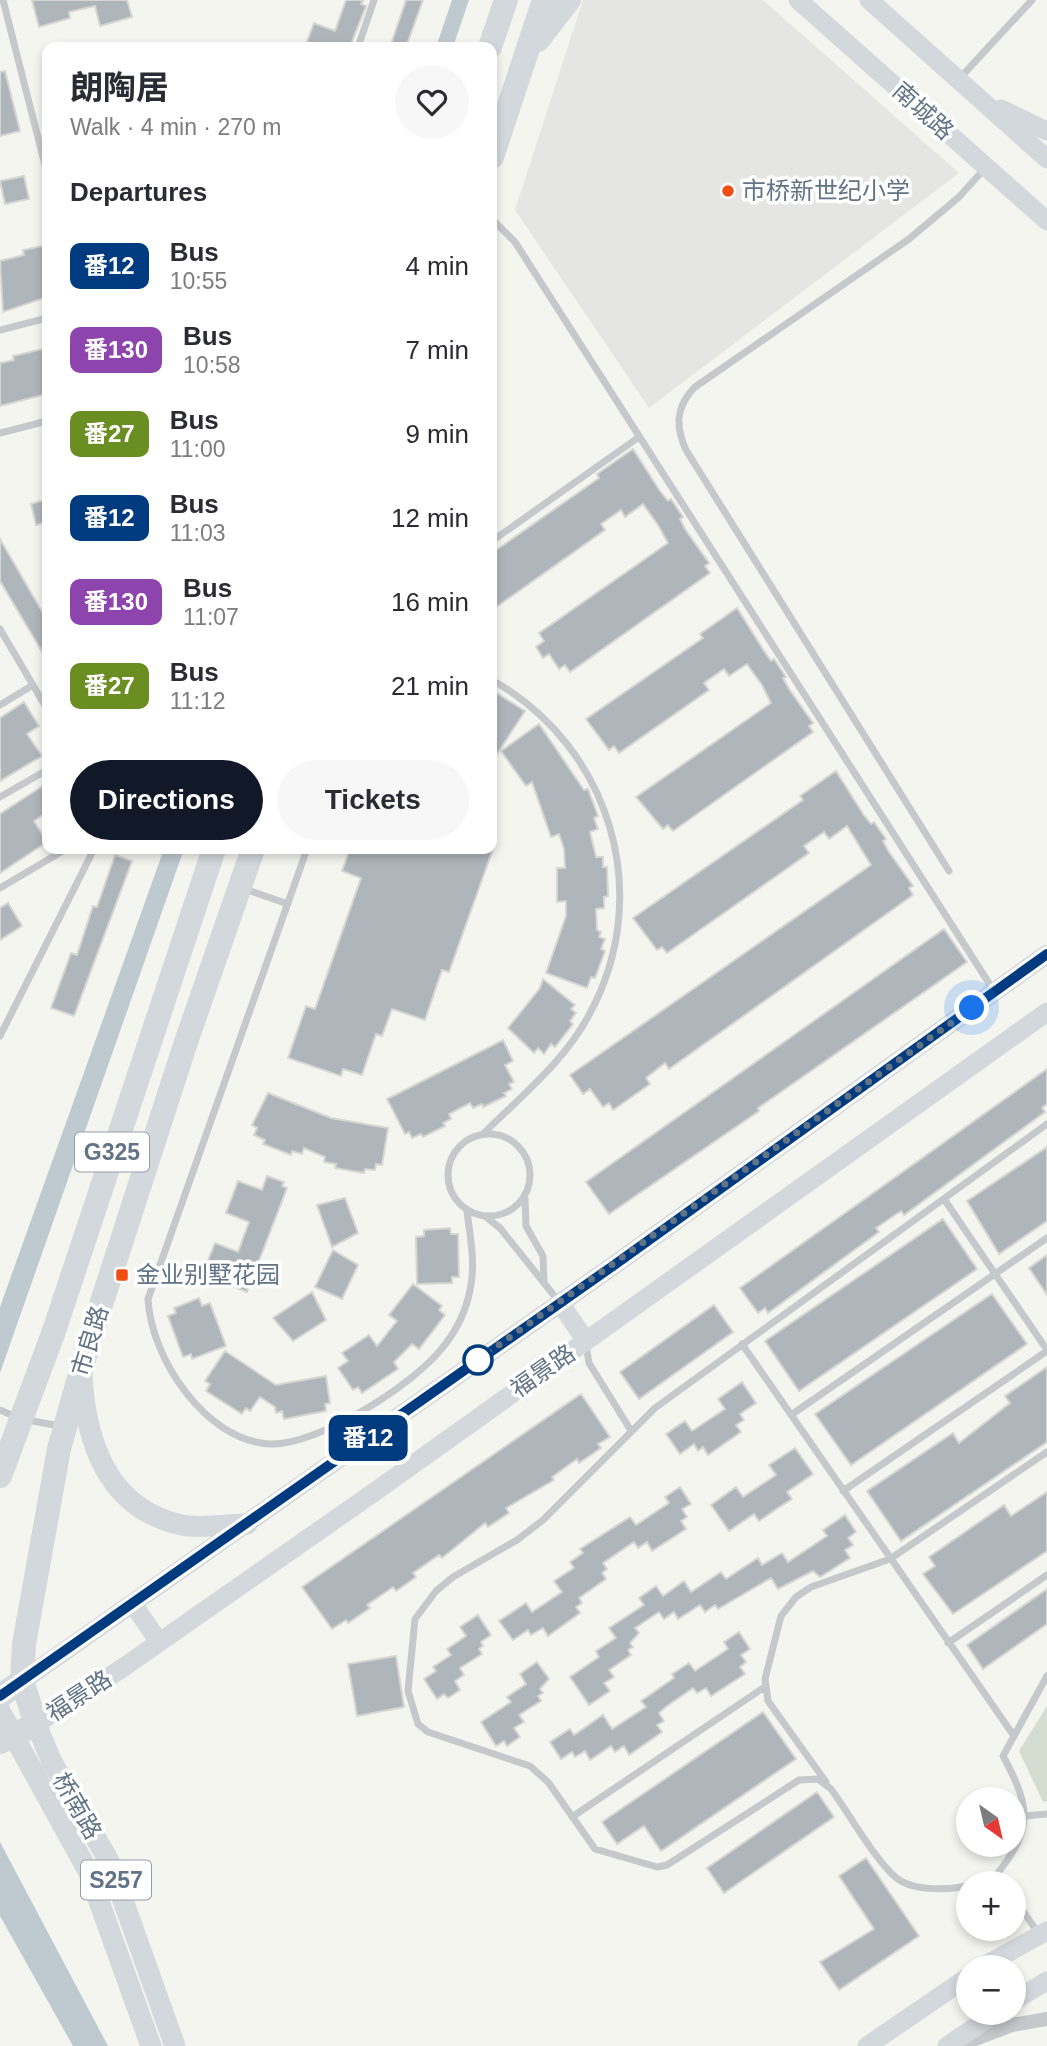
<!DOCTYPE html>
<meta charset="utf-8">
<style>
:root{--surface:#fff;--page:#f7f7f7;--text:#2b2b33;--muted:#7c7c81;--accent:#111827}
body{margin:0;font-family:Arial,"Noto Sans SC",sans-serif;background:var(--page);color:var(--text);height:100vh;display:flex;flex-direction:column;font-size:26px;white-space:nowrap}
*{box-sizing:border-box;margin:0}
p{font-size:23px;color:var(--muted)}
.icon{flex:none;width:38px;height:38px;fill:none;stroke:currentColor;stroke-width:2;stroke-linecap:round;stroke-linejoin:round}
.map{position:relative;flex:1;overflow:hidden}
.panel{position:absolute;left:42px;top:42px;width:455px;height:812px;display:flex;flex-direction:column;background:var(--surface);border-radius:14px;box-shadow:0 4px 10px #0003}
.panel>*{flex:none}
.badge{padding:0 14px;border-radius:10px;font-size:24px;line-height:46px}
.needle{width:46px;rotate:146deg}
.controls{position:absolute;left:956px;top:1787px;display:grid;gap:14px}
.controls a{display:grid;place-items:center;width:70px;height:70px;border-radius:50%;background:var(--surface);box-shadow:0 4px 10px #0003;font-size:35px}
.you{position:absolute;width:35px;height:35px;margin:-18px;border:5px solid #fff;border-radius:50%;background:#1a73e8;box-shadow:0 0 0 10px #1a73e833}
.map>.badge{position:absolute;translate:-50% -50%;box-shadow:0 0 0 4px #fff}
h2{padding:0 28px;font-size:26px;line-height:63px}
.round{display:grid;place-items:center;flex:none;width:74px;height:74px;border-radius:37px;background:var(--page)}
.summary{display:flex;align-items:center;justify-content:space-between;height:119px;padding:0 28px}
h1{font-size:33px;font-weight:700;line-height:52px}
.cta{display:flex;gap:14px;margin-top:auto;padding:14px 28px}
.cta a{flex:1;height:80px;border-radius:42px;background:var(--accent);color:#fff;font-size:28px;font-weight:700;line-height:80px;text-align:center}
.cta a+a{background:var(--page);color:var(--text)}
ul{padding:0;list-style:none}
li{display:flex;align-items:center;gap:21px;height:84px;padding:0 28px}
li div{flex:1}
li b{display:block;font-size:26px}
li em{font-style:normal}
li .badge{min-width:77px;font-weight:700;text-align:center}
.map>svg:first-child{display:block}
.built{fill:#e5e6e4}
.green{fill:#d5ddd1}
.water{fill:#bfcad0}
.building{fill:#aeb6bb;stroke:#d6d6d3;stroke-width:2}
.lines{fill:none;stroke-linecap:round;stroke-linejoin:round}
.lane{stroke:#c6c9cc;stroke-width:7}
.street{stroke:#c6c9cc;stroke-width:14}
.secondary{stroke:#d2d8dc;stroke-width:19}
.primary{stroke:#d2d8dc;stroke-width:21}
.highway{stroke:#d2d8dc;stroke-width:24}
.line-casing{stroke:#fff;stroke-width:16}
.line{stroke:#003b80;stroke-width:10}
.walk{stroke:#617384;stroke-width:7;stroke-dasharray:0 12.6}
.poi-dot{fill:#f24d13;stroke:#fff;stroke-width:2.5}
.stop-dot{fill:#fff;stroke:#003b80;stroke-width:3.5}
.labels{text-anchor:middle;stroke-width:7;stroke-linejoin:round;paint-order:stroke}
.shield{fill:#fff;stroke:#909da9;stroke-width:2}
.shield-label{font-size:23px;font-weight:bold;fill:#617384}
.street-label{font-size:24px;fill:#617384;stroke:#fff}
.poi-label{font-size:24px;fill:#617384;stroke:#fff;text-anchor:start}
</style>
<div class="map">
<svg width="1047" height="2046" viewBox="0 0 1047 2046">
<rect width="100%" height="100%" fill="#f5f5f0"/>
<!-- built -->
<path class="built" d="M583,0H763L959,173L649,408L515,210Z"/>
<!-- green -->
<path class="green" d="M1047,1706V1801L1043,1802L1019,1751Z"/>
<!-- water -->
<path class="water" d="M452,0H469L453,47H436Z
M164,849H184L0,1373V1307Z
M0,1842L108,2046H73L0,1916Z"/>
<!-- building -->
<path class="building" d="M32,0H127L132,17L100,26L95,6L69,12L70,18L39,27Z
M346,0H363L361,4L366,6L351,44L347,43L345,47H305L314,23L335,31Z
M406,0H423L406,47H390Z
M5,71L20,131L0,136V72Z
M24,176L29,199L5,204L0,181Z
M47,245V297L3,312L0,261L24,255L23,250Z
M47,348V394L0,406V363L14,360L13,356Z
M633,449L660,491L668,501L671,499L683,517L680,519L685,529L709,563L705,566L710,573L570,672L565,665L559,669L549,654L543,658L536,647L544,641L539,633L668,543L658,525L643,504L625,517L621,510L601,524L605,530L492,610V553L599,478L597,474Z
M47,499V522L36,525L31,504Z
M0,539L47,620V660L0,581Z
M737,608L764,651L771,661L774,659L786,677L783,678L789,689L813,723L809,726L813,732L673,831L668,825L663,829L636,797L771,703L762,685L747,664L729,676L724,669L704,683L709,690L619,753L614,746L609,750L586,719L703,638L700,634Z
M492,690L525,711L492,762Z
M24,702L39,726L27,734L42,756L0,781V718Z
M539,724L584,790L588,789L598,816L594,818L598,829L590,832L596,857H603V867H607L608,896L604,897V908L596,909L597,930L601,932L599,937L605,939L601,949L605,951L595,978L591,977L587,988L546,973L566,916V901L557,902V868H565L564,849L559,834L551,837L532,782L526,786L501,751Z
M836,771L863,814L871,824L874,822L886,839L883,841L889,852L913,886L909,888L913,895L669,1069L665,1063L646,1078L650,1084L613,1110L609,1103L603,1107L590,1089L583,1094L570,1075L871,865L847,826L829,839L824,832L804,846L809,853L667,953L662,947L657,950L633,918L803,800L800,796Z
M47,783V812L34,821L47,842L0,873V814Z
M350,849H493L449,972L442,970L425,1020L392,1009L382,1036L376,1034L362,1075L343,1069L341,1076L288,1058L306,1006L315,1009L361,878L342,871Z
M115,855L132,861L74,1016L51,1008L71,953L77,955L93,906L97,907Z
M8,903L22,926L0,940V908Z
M944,929L967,962L758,1108L759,1111L609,1214L586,1182Z
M543,979L575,1005L571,1009L576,1013L570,1021L573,1024L555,1047L551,1044L544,1054L538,1048L534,1053L508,1028L540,988Z
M503,1040L513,1061L505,1065L514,1082L509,1084L512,1089L504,1093L506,1096L483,1107L482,1104L473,1108L470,1103L449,1114L451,1119L443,1123L445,1126L423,1137L421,1134L412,1138L409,1132L405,1134L387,1099Z
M1047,1069V1104L1042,1108L1045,1112L904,1215L901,1211L876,1228L879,1232L768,1313L765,1308L758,1313L740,1288Z
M268,1093L331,1118L388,1128L382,1165L376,1164L375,1170L365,1169L364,1173L335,1168L336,1164L324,1162L325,1157L304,1148L302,1154L292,1151L291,1155L263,1144L265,1140L254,1135L257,1128L252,1125Z
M1047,1147V1221L999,1254L967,1201Z
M267,1176L284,1182L282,1186L287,1188L247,1292L202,1275L215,1243L238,1252L249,1222L226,1213L238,1181L262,1190Z
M345,1198L358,1233L332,1247L317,1205Z
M943,1219L977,1269L799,1391L765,1341Z
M450,1228L451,1234H458L459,1277H452V1283L417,1284L416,1237L424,1236V1230Z
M333,1250L358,1265L342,1299L315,1287Z
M1047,1255V1295L1029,1268Z
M413,1284L442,1306L439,1310L445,1315L419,1349L412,1344L394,1362L398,1369L362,1393L358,1387L353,1390L338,1368L348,1361L342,1353L369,1335L377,1346L397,1321L389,1315Z
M312,1292L326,1320L293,1341L273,1318Z
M992,1294L1027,1344L851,1465L815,1414Z
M199,1298L202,1306L210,1303L226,1346L192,1359L191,1354L183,1357L168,1316L176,1313L174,1308Z
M714,1305L733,1332L639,1399L620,1372Z
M225,1351L276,1385L326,1376L330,1403L325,1404L326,1411L284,1419L282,1411L276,1413L275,1407L260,1397L250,1411L246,1408L242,1414L206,1391L210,1384L205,1381Z
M1047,1367V1442L901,1541L867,1491L953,1433L959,1443L1010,1403L1005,1396Z
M742,1382L756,1403L740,1414L744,1420L736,1425L741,1432L708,1455L703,1447L698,1451L694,1444L680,1454L666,1434L685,1421L692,1431L725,1409L718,1399Z
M581,1394L610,1437L598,1444L601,1448L579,1463L577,1459L552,1477L554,1480L506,1508L509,1513L488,1527L485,1523L442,1558L439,1555L413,1573L416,1577L396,1591L393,1587L367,1605L370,1608L348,1623L346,1620L332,1629L302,1587Z
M795,1448L813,1474L787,1492L792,1499L781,1506L759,1521L754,1514L729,1531L711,1505L736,1487L743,1497L776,1475L769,1465Z
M680,1487L691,1504L682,1509L687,1517L681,1521L686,1529L652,1551L647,1542L638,1548L634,1542L603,1563L607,1569L602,1573L606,1579L579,1598L582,1603L576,1607L580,1613L548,1636L543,1628L531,1635L528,1630L513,1640L499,1621L526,1603L532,1612L562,1592L554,1581L574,1568L570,1562L583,1553L580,1549L630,1517L636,1525L669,1503L665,1497Z
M1047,1492V1551L953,1614L923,1574L935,1566L929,1557L1004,1505L1011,1516Z
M845,1515L856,1532L848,1538L853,1545L845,1550L850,1558L820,1577L813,1571L778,1589L771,1578L718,1609L715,1605L705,1612L700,1605L678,1619L674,1612L664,1619L659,1612L635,1628L639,1633L630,1643L633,1647L628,1650L631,1655L609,1670L614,1677L604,1683L610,1691L589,1705L570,1677L599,1657L596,1651L616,1638L609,1628L644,1605L639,1598L656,1586L663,1596L684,1581L691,1592L721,1572L726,1579L758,1558L762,1565L782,1553L788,1562L827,1536L823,1530Z
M1047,1589V1624L983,1669L967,1645Z
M478,1615L491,1635L481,1642L483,1646L479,1649L482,1654L460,1668L464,1675L455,1681L460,1690L448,1698L444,1694L437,1699L424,1679L436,1671L433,1667L451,1655L447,1649L466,1636L460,1627Z
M739,1632L750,1649L741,1655L746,1662L740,1667L745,1674L711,1696L706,1688L697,1693L693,1688L667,1706L659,1713L664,1721L657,1725L662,1732L629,1755L624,1746L615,1752L611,1746L590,1760L585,1751L575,1757L572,1752L561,1759L550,1742L570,1729L574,1735L603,1715L612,1729L646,1707L641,1701L674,1678L672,1674L689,1663L695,1671L728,1649L724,1642Z
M396,1656L404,1707L357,1716L348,1664Z
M537,1662L549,1679L540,1689L543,1693L538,1696L541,1701L519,1715L524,1722L514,1728L520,1737L507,1746L504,1741L496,1746L481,1722L511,1702L507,1697L526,1684L520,1674Z
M763,1712L796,1759L661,1851L644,1826L617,1844L602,1822Z
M817,1792L834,1817L724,1893L707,1868Z
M866,1858L919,1936L839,1990L820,1962L874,1929L839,1876Z"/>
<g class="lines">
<!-- lane -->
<path class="lane" d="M3,0L47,173
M358,47L374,0
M959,79L1032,0
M492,219L515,242L994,991
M0,330L47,318
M0,433L47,421
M492,541L639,437
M0,629L47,709
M0,705L33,685
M0,797L47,770
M307,849L148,1299C151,1358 205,1440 269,1444C316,1447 415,1384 443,1347C456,1331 466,1311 470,1290C476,1263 470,1237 467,1211
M949,871L686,450C675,426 676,406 695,387L909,239L959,197L986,167
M0,888L66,849
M242,888L288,904
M0,1036L94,849
M448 1175a41 41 0 1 1 82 0a41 41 0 1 1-82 0Z
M483,1134C520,1097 564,1062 589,1015C655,895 611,747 492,680
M525,1199L526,1226L543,1256L544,1281
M944,1199L1047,1350
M486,1217L500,1228L560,1303
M586,1344L589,1363L630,1429
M742,1344L1014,1736
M0,1410L16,1417
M791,1415L1047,1238
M27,1420L60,1426
M843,1491L1047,1351
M948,1643L1047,1575
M826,1782L768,1701L765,1679L781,1616L796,1597L811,1587L890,1559L1047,1452
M1025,1816L1047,1814
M572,1817L766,1686
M976,1883L997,1874
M1003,1883L997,1874C1034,1828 1030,1806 1003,1756L1047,1676
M968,1886C946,1890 910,1892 893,1875C870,1852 850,1815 831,1789L818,1779L799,1780L667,1865L657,1867L595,1849L548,1782L530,1766L428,1732L418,1724L408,1691L415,1619L436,1591L453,1577L517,1540L543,1520L655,1408L1047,1124
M1013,1897L1039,1934"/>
<!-- street -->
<path class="street" d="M957,2046L1012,2025L1047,2019"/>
<!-- secondary -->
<path class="secondary" d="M798,0L1047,221
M869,0L1047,159
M1001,109L1047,131
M560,1303L586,1341
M133,1604L159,1642
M22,1681L610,1268L1047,954
M36,1724L124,1667L373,1493L1047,1012
M982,1967L1047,1931
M1013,2001L1047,1981
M867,2046L968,1977
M947,2046L997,2012"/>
<!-- primary -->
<path class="primary" d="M82,1376C86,1443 108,1509 182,1525C201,1529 227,1524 247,1524
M0,1711L88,1871L151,2046
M36,1724L52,1762L109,1861L175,2046"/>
<!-- highway -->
<path class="highway" d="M538,40L569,0
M490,47L506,0
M492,157L544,0
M0,1476L54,1331L214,849
M0,1696L22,1681
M0,1742L36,1724L22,1681L24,1644L59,1449L89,1342L185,1045L253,849"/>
</g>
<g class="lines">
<!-- line casing -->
<g class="line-casing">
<path id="line" d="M0,1696L610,1268L1047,954"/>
</g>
<!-- line -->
<use href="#line" class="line"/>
<!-- walk -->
<path class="walk" d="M478,1360L468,1367L972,1008"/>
</g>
<!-- markers -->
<g class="poi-dot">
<circle cx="728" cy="191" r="7"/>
<rect x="115" y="1268" width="14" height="14" rx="3.5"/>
</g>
<circle class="stop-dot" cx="478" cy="1360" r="14"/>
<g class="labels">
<!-- shield labels -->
<g class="shield">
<rect x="75" y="1132.5" width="74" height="39" rx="5"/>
<rect x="81" y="1860.5" width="70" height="39" rx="5"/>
</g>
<g class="shield-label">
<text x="112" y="1160">G325</text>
<text x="116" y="1888">S257</text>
</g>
<!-- street labels -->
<g class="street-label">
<text transform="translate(923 111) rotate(42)" y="8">南城路</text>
<text transform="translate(90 1341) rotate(-73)" y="8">市良路</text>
<text transform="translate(543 1371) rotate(-35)" y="8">福景路</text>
<text transform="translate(79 1696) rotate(-33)" y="8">福景路</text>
<text transform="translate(77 1806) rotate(60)" y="8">桥南路</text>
</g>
<!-- poi labels -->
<g class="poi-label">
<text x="742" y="199">市桥新世纪小学</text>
<text x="136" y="1283">金业别墅花园</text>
</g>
</g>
</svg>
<div class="controls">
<a><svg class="needle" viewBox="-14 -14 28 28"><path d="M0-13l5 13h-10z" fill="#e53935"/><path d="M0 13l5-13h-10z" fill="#7c7c81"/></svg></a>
<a>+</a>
<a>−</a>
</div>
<div class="you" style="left:972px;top:1008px"></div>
<b class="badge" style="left:368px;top:1438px;background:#003b80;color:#fff">番12</b>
<section class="panel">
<div class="summary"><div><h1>朗陶居</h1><p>Walk · 4 min · 270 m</p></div><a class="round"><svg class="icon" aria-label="heart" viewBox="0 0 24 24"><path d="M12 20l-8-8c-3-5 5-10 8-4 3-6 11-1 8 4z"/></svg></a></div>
<h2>Departures</h2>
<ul>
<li><span class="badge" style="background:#003b80;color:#fff">番12</span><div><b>Bus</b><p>10:55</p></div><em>4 min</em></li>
<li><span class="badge" style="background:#8e44ad;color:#fff">番130</span><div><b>Bus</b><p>10:58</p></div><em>7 min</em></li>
<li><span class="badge" style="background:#6b8e23;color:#fff">番27</span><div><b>Bus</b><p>11:00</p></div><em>9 min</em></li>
<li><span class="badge" style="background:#003b80;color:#fff">番12</span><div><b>Bus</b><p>11:03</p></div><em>12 min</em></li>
<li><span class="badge" style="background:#8e44ad;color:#fff">番130</span><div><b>Bus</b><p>11:07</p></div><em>16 min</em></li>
<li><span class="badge" style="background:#6b8e23;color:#fff">番27</span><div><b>Bus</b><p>11:12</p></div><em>21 min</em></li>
</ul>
<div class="cta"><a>Directions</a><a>Tickets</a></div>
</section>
</div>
